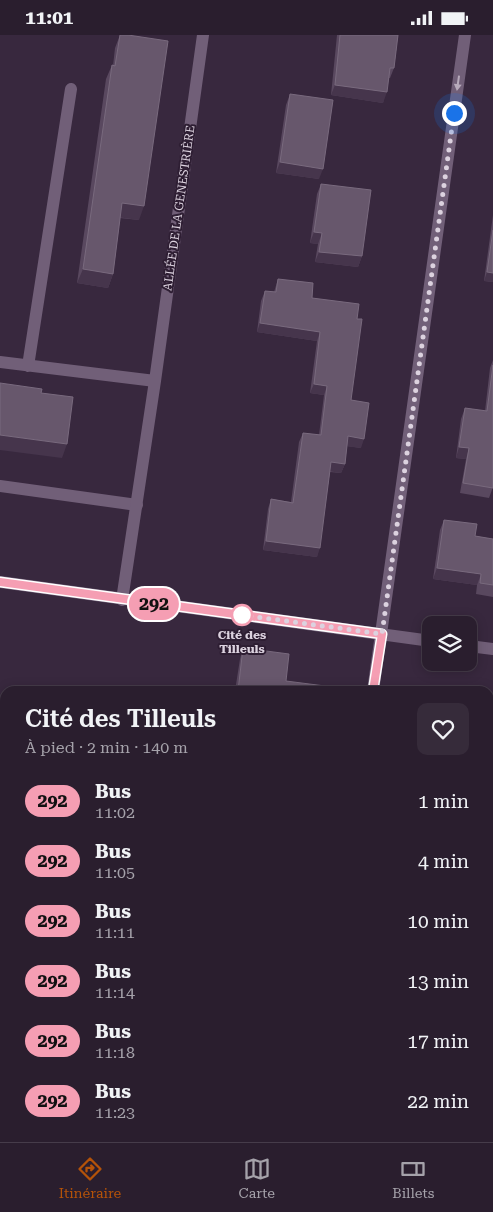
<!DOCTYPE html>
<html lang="fr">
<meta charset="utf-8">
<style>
:root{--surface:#2a1e2e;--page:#362b3a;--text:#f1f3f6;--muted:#a5a2aa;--line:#463c4a;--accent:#b45309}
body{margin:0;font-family:"Roboto Serif",serif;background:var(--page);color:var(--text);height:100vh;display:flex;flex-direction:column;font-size:19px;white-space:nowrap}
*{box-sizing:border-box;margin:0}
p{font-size:16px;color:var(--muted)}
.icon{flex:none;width:28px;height:28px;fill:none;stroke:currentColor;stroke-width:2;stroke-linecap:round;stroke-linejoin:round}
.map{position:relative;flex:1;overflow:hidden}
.panel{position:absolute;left:0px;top:651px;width:494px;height:456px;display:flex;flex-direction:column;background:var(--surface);border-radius:15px 15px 0 0;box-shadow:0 2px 12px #0003,0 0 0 1px var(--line)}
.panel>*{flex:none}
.badge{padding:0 10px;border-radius:16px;font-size:18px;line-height:32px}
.tools{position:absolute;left:422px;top:581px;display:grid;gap:10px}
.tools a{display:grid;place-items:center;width:55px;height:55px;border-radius:10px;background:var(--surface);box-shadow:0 2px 12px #0003,0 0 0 1px var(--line);font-size:25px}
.you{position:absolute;width:25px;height:25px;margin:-12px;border:4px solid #fff;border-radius:50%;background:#1a73e8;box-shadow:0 0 0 8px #1a73e833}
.map>.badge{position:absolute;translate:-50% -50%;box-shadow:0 0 0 2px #fff}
.round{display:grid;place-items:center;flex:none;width:52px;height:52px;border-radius:10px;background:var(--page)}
.overview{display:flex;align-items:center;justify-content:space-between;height:85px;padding:0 25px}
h1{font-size:24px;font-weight:600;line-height:38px}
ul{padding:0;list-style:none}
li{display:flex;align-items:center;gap:15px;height:60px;padding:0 25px}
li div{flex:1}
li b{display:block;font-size:19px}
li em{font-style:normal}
li .badge{min-width:55px;font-weight:700;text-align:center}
.status{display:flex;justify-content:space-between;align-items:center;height:35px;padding:0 25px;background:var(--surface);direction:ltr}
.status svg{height:14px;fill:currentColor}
.menu{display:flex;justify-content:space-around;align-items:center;height:70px;border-top:1px solid var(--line);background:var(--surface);font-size:14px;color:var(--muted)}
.menu a{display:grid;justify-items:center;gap:2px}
.menu .on{color:var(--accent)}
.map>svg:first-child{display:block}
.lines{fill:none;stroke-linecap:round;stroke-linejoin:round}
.service{stroke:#715f78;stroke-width:12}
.minor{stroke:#715f78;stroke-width:12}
.wall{fill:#59485f}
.shaded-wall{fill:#46354c}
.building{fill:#67576c;stroke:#796a7e}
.oneway{fill:#b7aabb}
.line-casing{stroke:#fff;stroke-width:11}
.line{stroke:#f59eb3;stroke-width:8}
.walk{stroke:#dcd2df;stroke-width:5;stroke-dasharray:0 9}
.stop-dot{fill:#fff;stroke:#f59eb3;stroke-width:2.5}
.labels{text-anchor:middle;stroke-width:4;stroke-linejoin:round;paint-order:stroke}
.street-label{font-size:12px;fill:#dcd2df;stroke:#2e1e33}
.stop-label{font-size:12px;font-weight:bold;fill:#dcd2df;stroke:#2e1e33}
</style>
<div class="status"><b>11:01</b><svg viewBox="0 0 49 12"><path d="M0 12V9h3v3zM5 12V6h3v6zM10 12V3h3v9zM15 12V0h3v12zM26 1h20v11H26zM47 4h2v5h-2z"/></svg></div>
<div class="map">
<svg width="493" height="1107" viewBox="0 0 493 1107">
<rect width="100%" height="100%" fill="#38283e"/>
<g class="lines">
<!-- service -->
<path class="service" d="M0,451L137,470"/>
<!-- minor -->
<path class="minor" d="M0,327L155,346
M28,331L71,54
M0,547L431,606
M122,565L155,346L203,0
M469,611L493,614
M373,656L465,0
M310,1107L311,1102"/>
</g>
<!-- wall -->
<path class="wall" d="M120,0L139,185L120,183L113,239L108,253L77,248L106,44L112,30L113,31L115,13Z
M337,0H398L394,33L390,43H389L383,68L331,60Z
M290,59L319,144L276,138L286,70Z
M321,149L362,221L358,232L315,227L318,209L310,208L317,159Z
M493,180V247L484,246Z
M278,244L312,263L357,284L351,365L361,413L347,411L345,429L341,438L330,437L317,522L263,515L268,474L271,464L291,467L299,407L303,398L319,400L324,360L310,358L317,306L257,297L261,266L265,256L274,257Z
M493,325V452L489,463L460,458L466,424L456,423L461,384L465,373L485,376L490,333Z
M444,485L475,501L493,504V562L476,559L477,550L433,544L440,495Z
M243,613L286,646L324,656H235L240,624Z
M5,677V727L0,726V702L2,684Z
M5,922V1076H0V937L2,932Z
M489,964H493V1081L489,1080Z
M85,1102H124L123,1107H84Z
M361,1102H406L405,1107H360Z
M408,1102H469V1107H417Z"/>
<!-- shaded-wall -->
<path class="shaded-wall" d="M335,50L387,57L383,68L331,60Z
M280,127L323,134L319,144L276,138Z
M122,168L144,171L139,185L117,182Z
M314,197L322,198L318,209L310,208Z
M319,217L362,221L358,232L315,227Z
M83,234L113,239L108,253L77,248Z
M487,237L493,238V247L484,246Z
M260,288L320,297L317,306L257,297Z
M314,349L327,351L324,360L310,358Z
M0,400L67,409L62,423L0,415Z
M348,401L364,404L361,413L345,411Z
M459,412L469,413L466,424L456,423Z
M331,427L345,429L341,438L328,436Z
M266,506L320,513L317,522L263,515Z
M437,533L481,539L477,550L433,544Z
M1,715L5,716V727L0,726Z
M489,718H493V730L489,729Z
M489,870H493V881L489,880Z
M0,1065L5,1066V1076H0Z"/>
<!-- building -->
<path class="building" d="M120,0H128L168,6L144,171L122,168L113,239L83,234L112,30L115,31Z
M340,0H398L394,33H390L387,57L335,50Z
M290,59L333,65L323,134L280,127Z
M321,149L371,155L362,221L319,217L322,198L314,197Z
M493,195V238L487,237Z
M278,244L313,248L312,263L359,269L357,284H362L351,365L369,368L364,404L348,401L345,429L331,427L320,513L266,506L271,464L293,468L303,398L321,400L327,351L314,349L320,297L260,288L265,256L276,257Z
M493,330V453L463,448L469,413L459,412L465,373L487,376Z
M0,348L42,354L41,358L73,362L67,409L0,400Z
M444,485L477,489L475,501L493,504V550L480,548L481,539L437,533Z
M243,613L289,619L286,646L325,651L324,656H238Z
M489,681L493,682V718H489Z
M5,684V716L1,715Z
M489,830H493V870H489Z
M5,930V1066L0,1065V943L2,932L5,933Z
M489,964H493V1072L489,1069Z
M87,1102H124L123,1107H86Z
M363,1102H406L405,1107H362Z
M428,1102H469V1107H437Z"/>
<!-- one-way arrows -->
<defs><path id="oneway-solid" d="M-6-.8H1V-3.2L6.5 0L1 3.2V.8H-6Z" transform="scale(1.25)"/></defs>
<use class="oneway" href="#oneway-solid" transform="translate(458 48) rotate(98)"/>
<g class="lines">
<!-- line casing -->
<g class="line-casing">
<path id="line" d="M0,547L382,599L373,656"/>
</g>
<!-- line -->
<use href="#line" class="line"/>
<!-- walk -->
<path class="walk" d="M242,580L382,599L454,78"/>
</g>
<!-- markers -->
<circle class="stop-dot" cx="242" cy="580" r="10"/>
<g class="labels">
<!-- street labels -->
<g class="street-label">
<text transform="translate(179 173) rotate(-82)" y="4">ALLÉE DE LA GENESTRIÈRE</text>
</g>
<!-- stop labels -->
<g class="stop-label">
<text x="242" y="604">Cité des<tspan x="242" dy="14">Tilleuls</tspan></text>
</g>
</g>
</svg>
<div class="tools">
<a><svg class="icon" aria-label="layers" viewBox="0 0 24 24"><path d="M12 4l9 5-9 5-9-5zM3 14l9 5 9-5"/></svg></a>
</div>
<div class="you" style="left:454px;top:78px"></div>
<b class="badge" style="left:154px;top:569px;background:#f59eb3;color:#111">292</b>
<section class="panel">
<div class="overview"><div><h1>Cité des Tilleuls</h1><p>À pied · 2 min · 140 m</p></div><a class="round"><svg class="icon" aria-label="heart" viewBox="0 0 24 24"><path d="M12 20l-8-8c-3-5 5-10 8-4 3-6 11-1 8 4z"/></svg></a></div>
<ul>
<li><span class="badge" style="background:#f59eb3;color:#111">292</span><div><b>Bus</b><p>11:02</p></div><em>1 min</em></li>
<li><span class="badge" style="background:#f59eb3;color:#111">292</span><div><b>Bus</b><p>11:05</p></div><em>4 min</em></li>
<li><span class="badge" style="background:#f59eb3;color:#111">292</span><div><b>Bus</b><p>11:11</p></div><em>10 min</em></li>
<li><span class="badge" style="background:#f59eb3;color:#111">292</span><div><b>Bus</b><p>11:14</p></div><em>13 min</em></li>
<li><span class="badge" style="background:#f59eb3;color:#111">292</span><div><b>Bus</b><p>11:18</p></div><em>17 min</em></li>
<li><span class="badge" style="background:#f59eb3;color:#111">292</span><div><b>Bus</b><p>11:23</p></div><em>22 min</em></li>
</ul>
</section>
</div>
<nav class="menu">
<a class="on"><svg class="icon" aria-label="directions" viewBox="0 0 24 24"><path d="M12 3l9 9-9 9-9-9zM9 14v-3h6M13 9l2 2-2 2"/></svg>Itinéraire</a>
<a><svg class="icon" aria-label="map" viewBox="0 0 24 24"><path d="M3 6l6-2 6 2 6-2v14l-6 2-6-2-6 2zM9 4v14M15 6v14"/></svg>Carte</a>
<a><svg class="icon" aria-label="tickets" viewBox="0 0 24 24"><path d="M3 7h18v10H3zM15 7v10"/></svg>Billets</a>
</nav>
